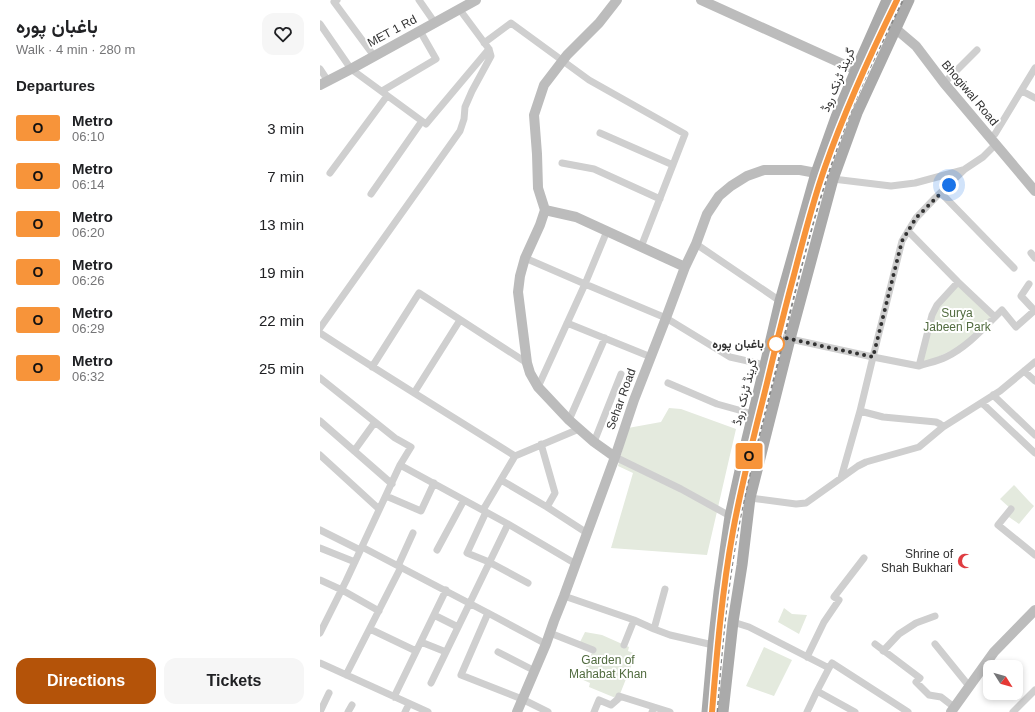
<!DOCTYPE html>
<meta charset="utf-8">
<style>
:root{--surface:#fff;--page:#f6f6f6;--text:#202124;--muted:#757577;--accent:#b45309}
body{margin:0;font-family:Helvetica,Vazirmatn,sans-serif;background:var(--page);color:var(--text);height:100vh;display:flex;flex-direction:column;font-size:15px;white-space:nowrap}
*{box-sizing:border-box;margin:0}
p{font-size:13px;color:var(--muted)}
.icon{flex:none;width:22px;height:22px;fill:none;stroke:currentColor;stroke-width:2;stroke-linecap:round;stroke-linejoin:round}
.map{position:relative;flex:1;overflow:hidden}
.drawer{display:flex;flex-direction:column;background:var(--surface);width:320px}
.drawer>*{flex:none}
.badge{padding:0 8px;border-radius:3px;font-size:14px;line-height:26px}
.needle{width:26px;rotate:127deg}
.buttons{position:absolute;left:663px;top:660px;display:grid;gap:8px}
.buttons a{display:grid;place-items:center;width:40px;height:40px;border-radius:8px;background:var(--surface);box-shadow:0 2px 6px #0003;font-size:20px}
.you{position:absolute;width:20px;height:20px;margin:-10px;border:3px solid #fff;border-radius:50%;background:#1a73e8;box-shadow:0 0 0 6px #1a73e833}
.map>.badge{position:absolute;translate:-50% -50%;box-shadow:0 0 0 2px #fff}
h2{padding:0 16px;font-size:15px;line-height:36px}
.round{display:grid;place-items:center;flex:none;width:42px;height:42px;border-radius:12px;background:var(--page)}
.summary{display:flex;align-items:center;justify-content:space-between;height:68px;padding:0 16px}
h1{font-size:19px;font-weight:700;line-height:30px}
.action{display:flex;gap:8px;margin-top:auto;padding:8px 16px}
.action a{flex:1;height:46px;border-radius:12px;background:var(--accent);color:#fff;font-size:16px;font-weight:700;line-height:46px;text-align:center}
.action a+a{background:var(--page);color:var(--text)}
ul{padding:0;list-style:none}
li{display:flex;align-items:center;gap:12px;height:48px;padding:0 16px}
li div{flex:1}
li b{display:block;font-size:15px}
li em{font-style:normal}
li .badge{min-width:44px;font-weight:700;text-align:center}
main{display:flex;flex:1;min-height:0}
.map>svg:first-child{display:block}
.green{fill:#e4eade}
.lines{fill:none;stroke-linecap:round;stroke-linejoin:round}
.street{stroke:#cfcfcf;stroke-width:7}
.secondary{stroke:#bcbcbc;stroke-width:10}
.primary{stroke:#aaa;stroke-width:11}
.rail{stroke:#878787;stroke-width:2;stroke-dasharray:4 3;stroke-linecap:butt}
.line-casing{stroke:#fff;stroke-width:9}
.line{stroke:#f7943a;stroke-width:6}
.walk{stroke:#323232;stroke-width:4;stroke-dasharray:0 7.2}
.stop-dot{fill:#fff;stroke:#f7943a;stroke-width:2}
.labels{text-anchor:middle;stroke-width:4;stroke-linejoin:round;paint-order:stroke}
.street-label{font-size:12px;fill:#323232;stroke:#fff}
.park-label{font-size:12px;fill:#526c40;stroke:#fff}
.stop-label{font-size:12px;font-weight:bold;fill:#323232;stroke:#fff;text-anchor:end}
.poi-label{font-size:12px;fill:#323232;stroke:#fff;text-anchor:end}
</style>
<main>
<section class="drawer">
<div class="summary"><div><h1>باغبان پورہ</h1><p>Walk · 4 min · 280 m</p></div><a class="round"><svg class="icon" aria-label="heart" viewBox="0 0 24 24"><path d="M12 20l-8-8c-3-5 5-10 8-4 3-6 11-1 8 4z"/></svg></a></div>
<h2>Departures</h2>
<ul>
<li><span class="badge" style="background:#f7943a;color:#111">O</span><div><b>Metro</b><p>06:10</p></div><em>3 min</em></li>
<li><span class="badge" style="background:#f7943a;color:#111">O</span><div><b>Metro</b><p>06:14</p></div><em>7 min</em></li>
<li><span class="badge" style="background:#f7943a;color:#111">O</span><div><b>Metro</b><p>06:20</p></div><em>13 min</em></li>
<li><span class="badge" style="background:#f7943a;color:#111">O</span><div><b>Metro</b><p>06:26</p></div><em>19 min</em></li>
<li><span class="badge" style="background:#f7943a;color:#111">O</span><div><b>Metro</b><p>06:29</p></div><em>22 min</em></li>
<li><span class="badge" style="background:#f7943a;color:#111">O</span><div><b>Metro</b><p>06:32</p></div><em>25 min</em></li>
</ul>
<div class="action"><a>Directions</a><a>Tickets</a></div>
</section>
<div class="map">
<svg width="715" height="712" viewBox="0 0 715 712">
<rect width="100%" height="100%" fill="#fff"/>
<!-- green -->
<path class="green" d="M638,282L675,317L651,341L599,366L612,315Z
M349,408L361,409L416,429L387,555L291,548L313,473L298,466L308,428L341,422Z
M694,485C701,492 707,500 714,506L699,524L686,515L691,509L680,499Z
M464,608L472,614L487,615L479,634L458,622Z
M265,632L282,635L309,647L308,651L316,654L298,699L269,687L270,683L261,679L273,650L259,644Z
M444,647L472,660L454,696L426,686Z"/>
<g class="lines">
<!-- street -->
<path class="street" d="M17,0L14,2L54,56
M99,0L115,23
M0,24L31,69L106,124L169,49
M164,43L191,23L269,80L365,134L321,247
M0,69L8,81
M624,83L657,50
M62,91L116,59L100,31
M702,91L715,98
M280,133L353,165
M670,137L675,134L715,68
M242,163L274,169L340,199
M10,173L67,96
M513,179L571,186L595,183L643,170
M621,193L694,268
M51,194L102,121
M588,231L638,282L675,317C660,332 645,348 626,357C618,361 608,363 599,366
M376,244L460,301
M711,253L715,258
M205,258L265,284L346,318L410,357L445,365
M709,284L701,296L715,311
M675,317L682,310L696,327L715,310
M247,323L331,357
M0,328L140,131L144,119L145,107L152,91L171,56L169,49L140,10
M0,333C64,375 130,415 195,456
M452,335L553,357L582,241L596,218L615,198L645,169L663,157L676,144
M52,367L99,293L207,363
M704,371L715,381
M0,378L75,438L91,447L80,465L26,581L0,633
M348,383L397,404L433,414
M218,387L265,284L287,231
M94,393L140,320
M673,395L715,435
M662,403L715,453
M540,411L563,417L616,422L620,424L623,427
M249,420L285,338
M0,421L72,484
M274,442L301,374
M221,444L235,493L227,507
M34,451L55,422
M0,455L59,509
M295,457L361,489L410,516
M80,465L188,524L256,564
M521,478L540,411L553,357L599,366L612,315L617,305L638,282
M181,480L227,507L267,533
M66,496L101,511L114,483
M430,498L476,504L486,503L538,466L546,462L599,447L623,427L680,391L715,362
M691,509L678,525L715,555
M163,510L195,456L259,429
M166,512L147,553L169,562L208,583
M0,530L40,550
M42,547L168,613L226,644
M0,548L35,562
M117,550L144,500
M78,566L93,533
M0,580L22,590L59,611
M244,596L314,620L334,629L350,635L393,645
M168,613L141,675L202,699L228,712
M114,615L138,627
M413,622L429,627L509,668L512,663L588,712
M50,629L96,651
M334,629L345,589
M230,633L273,650
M101,642L126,652
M555,644L600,678L596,682L609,695L621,697L634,707
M615,644L649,686
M304,645L314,620
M563,651L579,634L596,623L615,616
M178,652L215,671
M487,657L504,622L519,600L514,597L544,558
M0,663L108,712
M509,668L497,691L535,712
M26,675L81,567
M111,683L188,524
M74,697L126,590
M334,707L350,712
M0,712L9,693
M28,712L32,705
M85,712L89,704
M274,712L279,700L291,705L298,699L299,696L334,707L332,712
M487,712L497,691
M693,712L715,690"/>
<!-- secondary -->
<path class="secondary" d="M381,0L536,70
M558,20L576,29L596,46L624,83L715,191
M0,85L31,69L156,0
M225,210L256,217L365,267
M295,457L274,442L249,420L218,387L210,373L207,363L198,292L200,276L205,258L220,225L225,210L218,188L217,154L214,115L224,85L247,55L279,23L297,0
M197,712L226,644L234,621L244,596L295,457L314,400L346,318L365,267L376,244L387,214L399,196L411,186L427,176L444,170H480L496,173
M631,712L674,652L715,610"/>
<!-- primary -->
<path class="primary" d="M387,712L393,645L399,592L410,516L427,439L445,365L460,301L496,173L516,117L536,70L567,0
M403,712L413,622L422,565L430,498L470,339L513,179L537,113L589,0"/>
<!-- rail -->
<path class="rail" d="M451,364L461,325
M397,712C402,644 408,576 422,509C433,457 447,406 460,354C470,314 479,274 490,235C501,193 515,152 531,111C546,73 565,37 583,0"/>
</g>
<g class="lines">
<!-- line casing -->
<g class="line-casing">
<path id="line" d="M392,712C397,651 402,591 413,531C422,481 435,432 447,383C456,345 465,308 475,271C484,236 493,201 505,167C525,110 550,55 577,0"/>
</g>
<!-- line -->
<use href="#line" class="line"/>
<!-- walk -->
<path class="walk" d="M456,344L461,337L553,357L582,241L596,218L629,185"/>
</g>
<!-- icons -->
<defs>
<g id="mosque-bare" transform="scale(1.2)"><path d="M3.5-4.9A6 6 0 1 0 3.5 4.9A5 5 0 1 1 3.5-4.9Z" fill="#df3d41" stroke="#fff" stroke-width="2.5" paint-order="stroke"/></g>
</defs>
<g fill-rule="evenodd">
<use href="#mosque-bare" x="645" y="561"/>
</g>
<!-- markers -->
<circle class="stop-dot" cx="456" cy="344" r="8"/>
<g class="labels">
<!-- street labels -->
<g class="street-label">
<text transform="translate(72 31) rotate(-28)" y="4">MET 1 Rd</text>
<text transform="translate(518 80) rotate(-67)" y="4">گرینڈ ٹرنک روڈ</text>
<text transform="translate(650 93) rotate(50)" y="4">Bhogiwal Road</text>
<text transform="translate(425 392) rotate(-76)" y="4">گرینڈ ٹرنک روڈ</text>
<text transform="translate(301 399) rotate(-70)" y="4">Sehar Road</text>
</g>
<!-- park labels -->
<g class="park-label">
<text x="637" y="317">Surya<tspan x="637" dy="14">Jabeen Park</tspan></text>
<text x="288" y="664">Garden of<tspan x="288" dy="14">Mahabat Khan</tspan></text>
</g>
<!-- stop labels -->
<g class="stop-label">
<text x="444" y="348">باغبان پورہ</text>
</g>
<!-- poi labels -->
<g class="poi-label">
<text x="633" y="558">Shrine of<tspan x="633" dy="14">Shah Bukhari</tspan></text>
</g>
</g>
</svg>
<div class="buttons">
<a><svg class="needle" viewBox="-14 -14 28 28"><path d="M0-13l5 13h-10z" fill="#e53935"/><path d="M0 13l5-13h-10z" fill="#757577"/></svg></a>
</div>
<div class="you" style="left:629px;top:185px"></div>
<b class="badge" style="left:429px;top:456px;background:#f7943a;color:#111">O</b>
</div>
</main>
